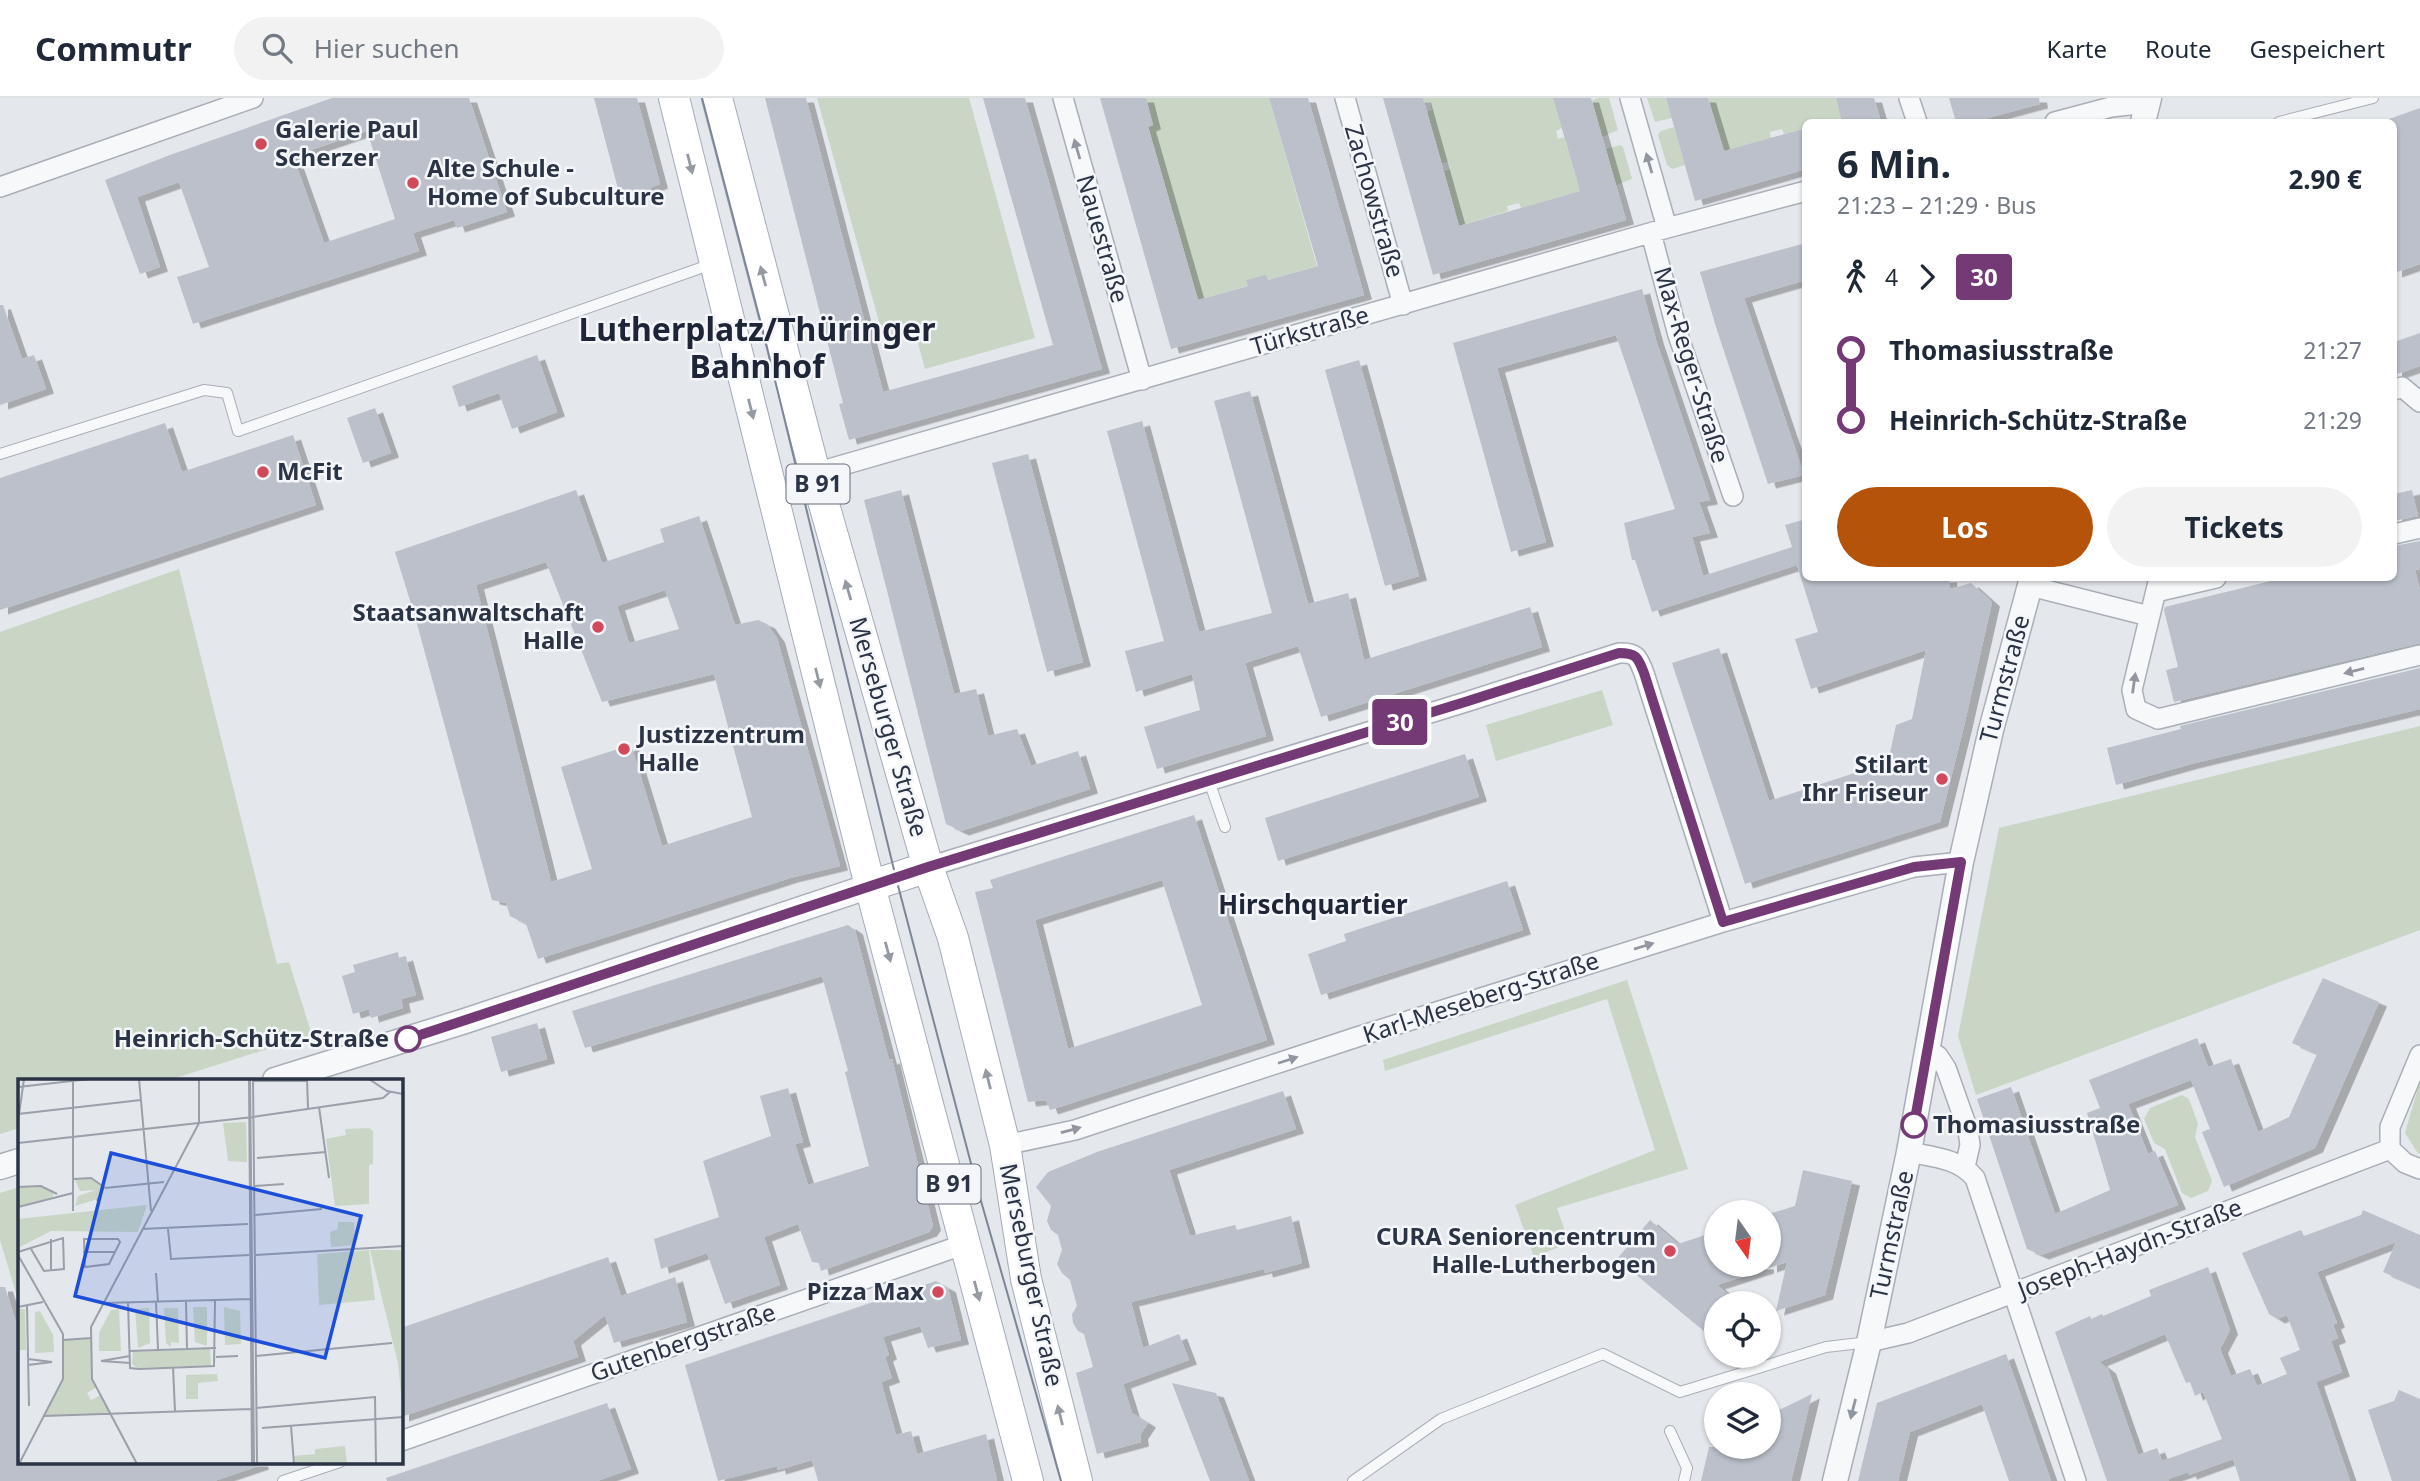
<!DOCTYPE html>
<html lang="de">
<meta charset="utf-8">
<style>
:root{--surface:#fff;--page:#f2f2f3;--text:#1f2937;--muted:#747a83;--line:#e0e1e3;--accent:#b45309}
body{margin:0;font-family:"Noto Sans",sans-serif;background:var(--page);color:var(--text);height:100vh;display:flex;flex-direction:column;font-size:26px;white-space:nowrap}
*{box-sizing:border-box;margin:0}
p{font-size:23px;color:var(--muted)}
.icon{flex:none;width:38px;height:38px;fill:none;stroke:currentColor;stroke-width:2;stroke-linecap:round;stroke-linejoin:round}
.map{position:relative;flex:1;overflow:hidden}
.panel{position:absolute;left:1802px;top:21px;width:595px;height:462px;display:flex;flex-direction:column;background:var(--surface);border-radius:10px;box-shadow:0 2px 5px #0004}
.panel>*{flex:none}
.badge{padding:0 14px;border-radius:5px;font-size:24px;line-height:46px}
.needle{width:46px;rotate:166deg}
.fabs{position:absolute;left:1704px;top:1102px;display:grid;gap:14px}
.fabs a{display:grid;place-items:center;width:77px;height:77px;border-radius:50%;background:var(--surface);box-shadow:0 2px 5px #0004;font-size:35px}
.map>.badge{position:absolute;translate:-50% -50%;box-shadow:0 0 0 4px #fff}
.legs{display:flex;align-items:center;gap:10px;height:77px;padding:0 35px;font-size:23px}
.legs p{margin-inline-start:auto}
.overview{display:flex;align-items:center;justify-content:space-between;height:119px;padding:0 35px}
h1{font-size:38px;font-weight:700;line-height:52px}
.button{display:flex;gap:14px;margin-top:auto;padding:14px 35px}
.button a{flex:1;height:80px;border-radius:42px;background:var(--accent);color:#fff;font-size:28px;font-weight:700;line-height:80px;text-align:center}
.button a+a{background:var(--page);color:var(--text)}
ul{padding:0 35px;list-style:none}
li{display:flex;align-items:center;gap:24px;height:70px;font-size:26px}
li i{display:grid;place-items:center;width:10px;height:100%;margin:0 9px;background:currentColor}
li i::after{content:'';width:18px;height:18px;margin:-9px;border:5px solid;border-radius:50%;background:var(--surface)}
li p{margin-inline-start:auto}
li:first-child i{background:linear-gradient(#0000 50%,currentColor 0)}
li:last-child i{background:linear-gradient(currentColor 50%,#0000 0)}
header{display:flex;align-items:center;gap:42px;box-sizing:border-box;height:98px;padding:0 35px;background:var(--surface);border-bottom:2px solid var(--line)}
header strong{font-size:33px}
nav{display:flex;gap:38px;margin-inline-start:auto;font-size:24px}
.search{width:490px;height:63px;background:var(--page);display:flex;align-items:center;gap:18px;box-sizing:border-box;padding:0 24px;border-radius:38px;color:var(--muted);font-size:26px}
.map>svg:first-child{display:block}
.green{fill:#c9d6c5}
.building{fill:#bbc0ca;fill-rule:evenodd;filter:url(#shadow)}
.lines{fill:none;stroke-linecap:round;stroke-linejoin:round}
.service-casing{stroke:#a9aeb7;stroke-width:12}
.minor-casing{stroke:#a9aeb7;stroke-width:22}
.tertiary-casing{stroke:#a9aeb7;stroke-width:27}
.primary-casing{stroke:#a3abb8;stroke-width:32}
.service{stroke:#f7f8fa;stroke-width:10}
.minor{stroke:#f7f8fa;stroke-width:19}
.tertiary{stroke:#f7f8fa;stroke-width:24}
.primary{stroke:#fff;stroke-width:30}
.tram{stroke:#7d8696;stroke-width:2}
.oneway{fill:#9196a0}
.oneway2{fill:#959aa2}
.line-1-casing{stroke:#fff;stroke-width:16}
.line-1{stroke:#743a76;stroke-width:10}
.poi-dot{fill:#d1495b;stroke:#f4f6f9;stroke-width:2.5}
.stop-1-dot{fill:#fff;stroke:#743a76;stroke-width:3.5}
.labels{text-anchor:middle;stroke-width:5;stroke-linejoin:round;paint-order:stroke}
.shield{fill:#f4f6f9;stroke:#676e7b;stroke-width:2}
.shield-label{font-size:23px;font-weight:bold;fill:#2b3445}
.poi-label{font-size:24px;font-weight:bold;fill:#2b3445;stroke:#f4f6f9;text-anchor:start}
.street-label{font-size:24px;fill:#2b3445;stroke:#f4f6f9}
.stop-label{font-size:24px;font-weight:bold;fill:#2b3445;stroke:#f4f6f9;text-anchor:end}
.neighbourhood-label{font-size:26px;font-weight:bold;fill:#1d2536;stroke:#f4f6f9}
.district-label{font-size:32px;font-weight:bold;fill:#1d2536;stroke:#f4f6f9}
.inset-road{fill:none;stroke:#9a9fa9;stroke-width:2}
.view{fill:#1d4ed8;fill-opacity:0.15;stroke:#1d4ed8;stroke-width:3.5}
.inset-edge{fill:none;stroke:#2b3445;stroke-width:3.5}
</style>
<header>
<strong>Commutr</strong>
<div class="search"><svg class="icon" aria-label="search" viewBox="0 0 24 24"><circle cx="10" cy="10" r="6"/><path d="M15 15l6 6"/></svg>Hier suchen</div>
<nav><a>Karte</a><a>Route</a><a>Gespeichert</a></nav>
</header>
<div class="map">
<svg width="2420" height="1383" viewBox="0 0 2420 1383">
<defs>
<filter id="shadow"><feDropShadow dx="8" dy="4.5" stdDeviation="0" flood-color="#0004"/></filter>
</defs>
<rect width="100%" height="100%" fill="#e4e7ec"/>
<!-- green -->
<path class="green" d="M817,0H969L1035,240L925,271L915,234L884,242Z
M1140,0H1269L1317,168L1198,202Z
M1423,0H1553L1562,30L1556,33L1558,41L1564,39L1580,93L1521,110L1519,105L1507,108L1508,113L1459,128L1444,73L1450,71L1448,64L1442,65L1427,14L1432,12L1430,4L1425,5Z
M1599,0H1609L1618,32L1602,39L1592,2Z
M1647,0H1666L1672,20L1655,24Z
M1708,0H1836L1842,20L1825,24H1806V30L1784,36L1782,31L1770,34L1771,40L1724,54Z
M1674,29L1685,67L1672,71L1667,67L1658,37L1661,33Z
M1620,47L1623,49L1632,81L1616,87L1606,51Z
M179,471L277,866L289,864L312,937L169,982H19V1030L0,1036V534Z
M1602,592L1613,627L1496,663L1486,627Z
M2420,628V832L1976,997L1958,938L1999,730Z
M1627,882L1688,1071L1557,1110L1569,1145L1534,1159L1515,1107L1655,1052L1607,901L1385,973L1383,962Z
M2420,983V1056L2417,1054L2405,1035Z
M2182,997L2189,1001L2198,1026L2195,1039L2212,1083L2208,1093L2191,1100L2182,1095L2165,1051L2154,1045L2144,1021L2150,1010Z
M19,1089V1205L0,1142V1095Z"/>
<!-- building -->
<path class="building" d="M332,0H469L507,114L457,130L454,122L413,135L419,153L193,226L177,179L209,169L179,84L137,99L160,169L140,176L105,82L170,57ZM367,33L395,121L324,145L293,58Z
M594,0H637L660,86L621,102Z
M765,0H806L883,294L1053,247L983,0H1025L1102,271L849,342L839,306L843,305Z
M1100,0H1146L1153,27L1148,29L1198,202L1248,188L1246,182L1266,177L1268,182L1318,168L1269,0H1308L1364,197L1171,251Z
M1383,0H1423L1459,128L1580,93L1553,0H1591L1626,122L1433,177Z
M1666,0H1708L1724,53L1806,30V71L1695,103Z
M1836,0H1874L1881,24H1842Z
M1949,0H2039L2040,6L1973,24H1956Z
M2420,10V166L2394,175V24H2390L2389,21Z
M1806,145V182L1744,200L1804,377L1768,386L1716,229L1700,174Z
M1642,191L1656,242L1710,402L1699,404L1710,435L1692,439L1703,478L1792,449L1785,427L1806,421V479L1802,480H1949L1950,491L1971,485L1992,504L1964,628L1940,724L1745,786L1672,565L1719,550L1769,703L1888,664L1896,627L1912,621L1926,552L1811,591L1795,541L1818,534L1797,467L1652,514L1635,462H1632L1624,425L1675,411L1616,237L1497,270L1546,444L1511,454L1453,245Z
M0,207H3L22,261L34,257L46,291L0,307Z
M2420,235V268L2394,277V244Z
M537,257L557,314L512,331L499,295L459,309L452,288Z
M1359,262L1419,478L1385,488L1325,272Z
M1250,293L1308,506L1348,495L1364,562L1530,509L1542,549L1321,619L1298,548L1245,565L1266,638L1157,671L1144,629L1200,612L1192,576L1136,594L1125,553L1164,543L1107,333L1142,323L1199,534L1272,515L1214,303Z
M375,310L391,355L363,365L347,320Z
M165,325L182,374L293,337L316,407L0,512V380Z
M1028,356L1083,564L1047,574L992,365Z
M576,392L602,465L664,444L660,431L699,418L735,527L758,522L767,526L777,540L840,768L790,780L538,861L526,826L510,818L506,805L492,802L416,522L395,454ZM546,464L602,604L714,576L752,719L662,748L631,647L561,669L592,771L551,784L476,487ZM665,492L679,531L629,545L617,508Z
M901,392L954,596L976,591L988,638L1017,631L1031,668L1078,653L1090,691L961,733L946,726L864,402Z
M2412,392L2418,418L2394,423V396Z
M2420,443V471L2415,472L2420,493V545L2174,604L2166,572L2178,569L2164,512L2165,509L2283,480H2394V448Z
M2420,570V611L2191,666L2116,687L2107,650L2181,631L2180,628Z
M1465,656L1479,699L1278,763L1265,720Z
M1194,717L1267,942L1050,1012L1046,1002L1028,1004L975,794L993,790L990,782ZM1162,782L1202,907L1068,951L1035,822Z
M1507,783L1523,832L1321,897L1308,856L1346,843L1344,836Z
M848,827L855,832L889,962L892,961L933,1128L929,1134L821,1173L819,1165L812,1164L798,1126L764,1139L780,1187L725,1206L707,1155L661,1171L654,1141L719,1119L703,1063L771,1038L760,998L788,990L803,1044L795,1046L808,1087L869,1068L845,974L848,973L822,878L585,950L572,913Z
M398,854L399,860L405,858L416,897L401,901L403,910L371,920L369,911L353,916L342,878L355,874L353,867Z
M2323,880L2379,904L2315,1050L2224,1089L2202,1034L2210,1031L2191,982L2128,1006L2148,1056L2155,1053L2178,1107L2041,1157L2027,1151L1977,1001L2011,989L2055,1116L2110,1092L2087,1015L2100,1010L2089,982L2197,940L2208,969L2231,961L2258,1034L2289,1019L2317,956L2292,945Z
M537,925L547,961L501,974L491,939Z
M1283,993L1296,1031L1169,1072L1190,1138L1235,1127L1237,1132L1291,1118L1302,1165L1265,1175L1264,1171L1131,1204L1143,1250L1179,1236L1189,1262L1123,1286L1132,1315L1148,1325L1140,1337L1141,1344L1097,1356L1076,1275L1093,1269L1084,1236L1078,1233L1073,1225L1072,1216L1077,1208L1070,1182L1062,1175L1057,1166L1062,1152L1058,1137L1051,1132L1047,1123L1051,1108L1036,1089L1048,1074L1097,1054Z
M1803,1072L1852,1083L1825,1197L1776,1213L1787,1164L1769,1170V1116L1795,1108Z
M2363,1112L2420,1137V1190L2383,1174L2396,1144L2317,1174L2337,1225L2333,1227L2338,1240L2331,1243L2342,1274L2316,1284L2350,1383H2240L2233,1361L2189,1377L2188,1374L2168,1381L2169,1383H2107L2055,1234L2090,1218L2091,1221L2102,1216L2103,1218L2151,1198L2149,1192L2208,1169L2230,1232L2220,1251L2231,1278L2250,1271L2257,1288L2287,1276L2280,1260L2300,1252L2287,1217L2277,1221L2269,1216L2242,1155L2301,1132L2304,1138L2361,1117ZM2165,1236L2186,1285L2190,1284L2195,1298L2203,1294L2222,1341L2162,1363L2157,1350L2138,1357L2108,1271L2099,1264Z
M1650,1122L1678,1146L1717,1133V1167H1766V1171L1717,1187L1739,1206H1717V1244L1617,1161Z
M608,1159L621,1198L675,1179L687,1224L614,1245L605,1217L573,1243L578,1259L401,1319V1230Z
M936,1183L948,1190L961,1242L928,1250L920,1228L883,1239L889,1257L885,1259L892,1280L881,1284L896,1337L911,1333L917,1356L986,1336L997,1383H818L812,1362L778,1372L777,1368L718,1383L685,1267Z
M0,1189H5L16,1224L19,1223V1364H260L261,1367L214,1383H0Z
M2006,1256L2051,1383H2009L1982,1306L1910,1334L1898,1383H1858L1877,1305Z
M1172,1285L1216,1295L1249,1383H1210Z
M2399,1292L2420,1301V1383H2392L2368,1312L2394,1303Z
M1812,1296L1791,1383H1701L1709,1349H1769V1317Z
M607,1305L631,1371L597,1383H387L386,1380Z"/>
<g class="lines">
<!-- service casing -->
<g class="service-casing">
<path id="service" d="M2279,24L2373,0
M0,356L204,292L227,295L238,333L712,166
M1209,683L1225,729
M1670,1333L1687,1370L1684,1383
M283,1383L340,1364
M1353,1383L1441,1321L1603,1256L1680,1294L1826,1249L1869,1244"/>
</g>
<!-- minor casing -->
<g class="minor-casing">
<path id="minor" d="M1063,0L1142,282
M1345,0L1403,207
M1630,0L1667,130
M1909,0L1917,24
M2055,24L2111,9L2147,5
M0,89L253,0
M1651,135L1678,237L1733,398
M2394,292L2402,289L2420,304
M815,375L1667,130L1806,93
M2394,436L2420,430
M2159,480L2132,592L2136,611L2158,621L2420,557
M2030,488L2149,518
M2156,494L2216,480
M928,769L1466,604L1619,555C1637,554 1638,560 1644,575L1723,824
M1927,952L1938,958L1946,970L1968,1032L1970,1047L1965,1069
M2420,957L2390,1029V1051L2405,1065L2420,1071
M1005,1047L1075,1032L1357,939L1723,824L1914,769L1961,764
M1909,1054C1933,1059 1958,1060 1975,1080L2076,1383
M1869,1244L1908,1235L2390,1051
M401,1343L965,1146"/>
</g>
<!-- tertiary casing -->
<g class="tertiary-casing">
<path id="tertiary" d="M2143,24L2149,0
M275,982L465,923L870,788
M0,1069L19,1063
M1835,1383L1869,1244L1909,1054L1961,764L1991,632L2032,480"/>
</g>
<!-- primary casing -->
<g class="primary-casing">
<path id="primary" d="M674,0L870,788L1028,1383
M717,0L815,375L928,769L953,840L1005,1047L1026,1181L1077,1383
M870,788L928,769"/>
</g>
<!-- service -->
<use href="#service" class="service"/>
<!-- minor -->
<use href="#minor" class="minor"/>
<!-- tertiary -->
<use href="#tertiary" class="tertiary"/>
<!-- primary -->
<use href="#primary" class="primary"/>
<!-- tram -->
<path class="tram" d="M702,0L765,241L896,780L979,1096L1061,1383"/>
</g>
<!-- one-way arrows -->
<defs><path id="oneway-solid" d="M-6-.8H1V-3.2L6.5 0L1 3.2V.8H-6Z" transform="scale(1.75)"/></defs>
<g class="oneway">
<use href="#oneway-solid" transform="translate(1077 51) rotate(-106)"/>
<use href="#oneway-solid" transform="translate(1649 65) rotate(-106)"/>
<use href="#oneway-solid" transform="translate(2354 573) rotate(166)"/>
<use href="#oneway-solid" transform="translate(2134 585) rotate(-82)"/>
<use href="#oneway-solid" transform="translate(1644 848) rotate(-17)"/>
<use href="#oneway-solid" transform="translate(1288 962) rotate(-18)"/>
<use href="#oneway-solid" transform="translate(1071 1032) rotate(-15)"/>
<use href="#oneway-solid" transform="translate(1853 1311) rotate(104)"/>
</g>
<g class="oneway2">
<use href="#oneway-solid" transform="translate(690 66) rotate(76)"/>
<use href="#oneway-solid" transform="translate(763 178) rotate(-105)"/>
<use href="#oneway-solid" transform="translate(751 311) rotate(76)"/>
<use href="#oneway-solid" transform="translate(848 492) rotate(-106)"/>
<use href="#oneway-solid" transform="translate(818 580) rotate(76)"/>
<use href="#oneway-solid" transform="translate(888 854) rotate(75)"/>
<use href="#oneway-solid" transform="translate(988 981) rotate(-104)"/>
<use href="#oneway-solid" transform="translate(977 1193) rotate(75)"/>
<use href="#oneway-solid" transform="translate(1060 1317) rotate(-104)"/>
</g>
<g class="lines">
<!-- line-1 casing -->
<g class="line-1-casing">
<path id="line-1" d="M408,941L928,769L1465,604L1619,555C1637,555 1638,560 1644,575L1723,824L1914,769L1961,764L1914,1027"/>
</g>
<!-- line-1 -->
<use href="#line-1" class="line-1"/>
</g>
<!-- markers -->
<g class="poi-dot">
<circle cx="261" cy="46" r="7"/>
<circle cx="413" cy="85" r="7"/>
<circle cx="263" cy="374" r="7"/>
<circle cx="598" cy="529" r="7"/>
<circle cx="624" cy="651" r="7"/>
<circle cx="1942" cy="681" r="7"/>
<circle cx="1670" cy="1153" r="7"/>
<circle cx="938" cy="1194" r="7"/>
</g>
<g class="stop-1-dot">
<circle cx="408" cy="941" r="12"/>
<circle cx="1914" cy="1027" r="12"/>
</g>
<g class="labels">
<!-- shield labels -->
<g class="shield">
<rect x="786.5" y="366.5" width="63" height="39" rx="5"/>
<rect x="917.5" y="1066.5" width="63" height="39" rx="5"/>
</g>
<g class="shield-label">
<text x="818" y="394">B 91</text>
<text x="949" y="1094">B 91</text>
</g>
<!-- poi labels -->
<g class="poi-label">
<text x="275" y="40">Galerie Paul<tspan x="275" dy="28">Scherzer</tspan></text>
<text x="427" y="79">Alte Schule -<tspan x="427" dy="28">Home of Subculture</tspan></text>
<text x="277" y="382">McFit</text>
<text x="584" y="523" text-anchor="end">Staatsanwaltschaft<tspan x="584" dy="28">Halle</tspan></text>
<text x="638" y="645">Justizzentrum<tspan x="638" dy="28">Halle</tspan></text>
<text x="1928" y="675" text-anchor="end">Stilart<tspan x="1928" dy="28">Ihr Friseur</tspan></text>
<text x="1656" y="1147" text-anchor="end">CURA Seniorencentrum<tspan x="1656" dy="28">Halle-Lutherbogen</tspan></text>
<text x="924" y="1202" text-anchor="end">Pizza Max</text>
</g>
<!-- street labels -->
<g class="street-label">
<text transform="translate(1374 103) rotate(74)" y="8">Zachowstraße</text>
<text transform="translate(1102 141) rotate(74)" y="8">Nauestraße</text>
<text transform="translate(1310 233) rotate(-16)" y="8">Türkstraße</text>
<text transform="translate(1691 267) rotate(73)" y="8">Max-Reger-Straße</text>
<text transform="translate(2005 581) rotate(-75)" y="8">Turmstraße</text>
<text transform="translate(888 629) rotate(74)" y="8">Merseburger Straße</text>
<text transform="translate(1481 900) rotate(-18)" y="8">Karl-Meseberg-Straße</text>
<text transform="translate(1892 1137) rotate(-78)" y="8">Turmstraße</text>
<text transform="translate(2130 1151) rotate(-21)" y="8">Joseph-Haydn-Straße</text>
<text transform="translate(1031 1177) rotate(78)" y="8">Merseburger Straße</text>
<text transform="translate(683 1245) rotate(-19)" y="8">Gutenbergstraße</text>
</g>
<!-- stop labels -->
<g class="stop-label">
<text x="389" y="949">Heinrich-Schütz-Straße</text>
<text x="1933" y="1035" text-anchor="start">Thomasiusstraße</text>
</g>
<!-- neighbourhood labels -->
<g class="neighbourhood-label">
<text x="1313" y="816">Hirschquartier</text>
</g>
<!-- district labels -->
<g class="district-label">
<text x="757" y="243">Lutherplatz/Thüringer<tspan x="757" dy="37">Bahnhof</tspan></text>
</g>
</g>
<!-- overview -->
<g transform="translate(18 981)">
<rect width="385" height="385" fill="#e4e7ec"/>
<path d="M228,43L229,83L210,82L205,44ZM351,49L355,52V85L351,86V125L317,127L308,60L328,56L327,50ZM72,100L85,108L80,120L57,127L60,117L78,111L62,112L57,101ZM23,108L35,112V118L0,127V109ZM129,126L120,153L33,152L0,169V140ZM320,143H336L337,166L313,168L312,153L320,150ZM351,171L357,221L301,226L299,175ZM352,171H385V337L380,284ZM175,228H189V267L177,263ZM206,228L222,232L223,265L207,266ZM131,229L132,264L120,269L117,230ZM146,229H160L161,264L153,263V268L148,264ZM0,230H7L8,271H0ZM101,230L103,272H81V254L93,231ZM22,232L35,256L36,273L17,274V233ZM73,259L74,300L79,308L69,314L73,321L83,316L93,335L25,337L45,300V261ZM192,270L193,286L119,289L114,285L115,273ZM199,295L200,302L180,304V320H168V296ZM327,367L329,385H277L276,377L297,375V370Z" fill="#c9d6c5"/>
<path class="inset-road" d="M55,0V132M121,0L133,132M181,0V44M231,0L234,385M232,0L236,385M235,0L239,385M289,0L290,29M351,0L369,12L385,15M235,2H289M0,8L72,0M301,28L311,99M0,35L123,21M0,42L6,0M0,64L235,38L365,19L372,13M239,79L308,73M56,100L73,99L86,108L79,122M237,107L266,105M0,108L23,107L39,115M87,109L146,103M0,128L55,114M237,136L304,130M124,150L230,145M150,150L153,180L231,176M33,160V192M66,160H100L102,163L91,185L67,188ZM0,173L45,159L46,190L26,192L13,170M65,173H97M0,176L45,255V300L1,385M238,176L385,167M138,194L140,223M138,223L140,270M168,223L169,270M86,224L233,220M110,224L112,289L121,290L196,287L197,221M9,227L11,327M0,228L25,223M45,261L73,259M112,272L198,269M112,277L83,282L112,284M238,277L374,264M198,278L220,277M10,280L34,283L10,286M155,288L157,332M238,329L357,318L358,385M25,337L233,330M273,347L276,385M244,349L385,338M119,385L74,300L73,248L181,44"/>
<path class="view" d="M93,74L343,137L307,279L57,217Z"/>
<rect width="385" height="385" class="inset-edge"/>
</g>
</svg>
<div class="fabs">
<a><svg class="needle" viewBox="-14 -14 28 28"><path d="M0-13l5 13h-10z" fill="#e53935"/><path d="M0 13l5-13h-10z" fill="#747a83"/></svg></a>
<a><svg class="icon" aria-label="locate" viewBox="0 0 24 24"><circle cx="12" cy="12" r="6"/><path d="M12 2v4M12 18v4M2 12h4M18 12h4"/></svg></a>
<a><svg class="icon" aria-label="layers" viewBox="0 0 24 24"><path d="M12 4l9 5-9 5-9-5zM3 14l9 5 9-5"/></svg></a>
</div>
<b class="badge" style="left:1400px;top:624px;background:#743a76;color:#fff">30</b>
<section class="panel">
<div class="overview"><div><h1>6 Min.</h1><p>21:23 – 21:29 · Bus</p></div><b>2.90 €</b></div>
<div class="legs"><svg class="icon" aria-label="walk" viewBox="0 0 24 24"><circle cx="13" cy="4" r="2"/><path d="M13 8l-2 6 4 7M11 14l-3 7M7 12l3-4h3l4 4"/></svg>4<svg class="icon" aria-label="forward" viewBox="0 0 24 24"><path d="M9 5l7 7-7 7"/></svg><b class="badge" style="background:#743a76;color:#fff">30</b></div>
<ul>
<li><i style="color:#743a76"></i><b>Thomasiusstraße</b><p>21:27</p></li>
<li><i style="color:#743a76"></i><b>Heinrich-Schütz-Straße</b><p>21:29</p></li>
</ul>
<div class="button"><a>Los</a><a>Tickets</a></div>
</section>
</div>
